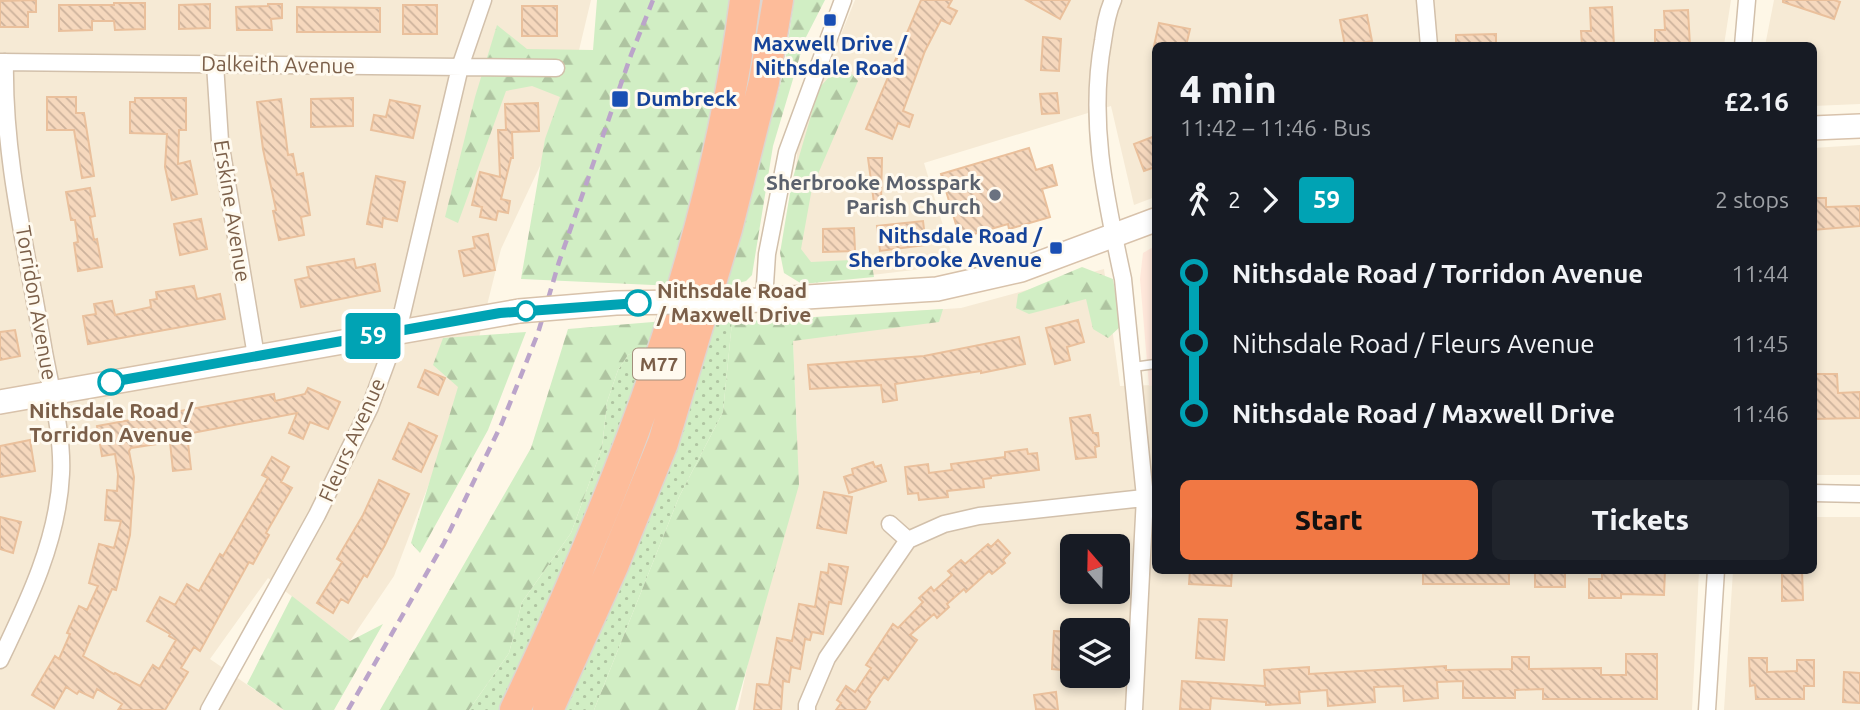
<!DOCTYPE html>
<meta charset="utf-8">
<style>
:root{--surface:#171b24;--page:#20242c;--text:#f1f3f6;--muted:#9ea1a6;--accent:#f17844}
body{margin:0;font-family:Ubuntu,sans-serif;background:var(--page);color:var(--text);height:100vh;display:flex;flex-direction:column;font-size:26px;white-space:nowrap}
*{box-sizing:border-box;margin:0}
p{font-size:23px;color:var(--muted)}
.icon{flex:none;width:38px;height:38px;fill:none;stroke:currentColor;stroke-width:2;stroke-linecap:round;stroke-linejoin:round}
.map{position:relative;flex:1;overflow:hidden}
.panel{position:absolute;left:1152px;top:42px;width:665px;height:532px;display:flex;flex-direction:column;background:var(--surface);border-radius:10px;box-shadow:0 4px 10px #0003}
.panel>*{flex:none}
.badge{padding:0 14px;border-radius:5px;font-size:24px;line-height:46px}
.needle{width:46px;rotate:340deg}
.tools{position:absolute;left:1060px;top:534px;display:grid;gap:14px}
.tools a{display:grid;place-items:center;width:70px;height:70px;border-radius:10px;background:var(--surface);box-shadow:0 4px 10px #0003;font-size:35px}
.map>.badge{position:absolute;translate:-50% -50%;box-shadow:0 0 0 4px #fff}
.legs{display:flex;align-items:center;gap:10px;height:77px;padding:0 28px;font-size:23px}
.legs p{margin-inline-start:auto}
.head{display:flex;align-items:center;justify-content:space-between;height:119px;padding:0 28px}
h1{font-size:38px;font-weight:800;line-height:52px}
.button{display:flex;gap:14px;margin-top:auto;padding:14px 28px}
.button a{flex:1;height:80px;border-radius:10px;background:var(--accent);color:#111;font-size:28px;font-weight:800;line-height:80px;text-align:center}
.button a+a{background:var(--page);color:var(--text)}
ul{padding:0 28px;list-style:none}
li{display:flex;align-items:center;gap:24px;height:70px;font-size:26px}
li i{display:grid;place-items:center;width:10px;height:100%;margin:0 9px;background:currentColor}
li i::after{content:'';width:18px;height:18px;margin:-9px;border:5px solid;border-radius:50%;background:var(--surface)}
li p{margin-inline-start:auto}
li:first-child i{background:linear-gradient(#0000 50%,currentColor 0)}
li:last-child i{background:linear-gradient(currentColor 50%,#0000 0)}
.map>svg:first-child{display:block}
.residential{fill:#f6ead5;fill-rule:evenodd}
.commercial{fill:#ffe8db}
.grass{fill:url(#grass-dots)}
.forest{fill:url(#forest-firs)}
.building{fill:url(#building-back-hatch);stroke:#eac09c;stroke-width:2}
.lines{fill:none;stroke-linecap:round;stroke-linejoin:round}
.lane-casing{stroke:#d2c0ab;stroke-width:11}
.street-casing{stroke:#d2c0ab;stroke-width:19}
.secondary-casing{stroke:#d8c2ab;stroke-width:26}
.highway-casing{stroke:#ddd5d0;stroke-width:33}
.lane{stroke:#fff;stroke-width:8}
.street{stroke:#fff;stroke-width:16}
.secondary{stroke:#fff;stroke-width:23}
.highway{stroke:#fdbc9a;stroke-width:30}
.rail{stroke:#bba4ca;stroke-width:4.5;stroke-dasharray:10 7;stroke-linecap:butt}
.secondary-bridge-casing{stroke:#d8c2ab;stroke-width:26;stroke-linecap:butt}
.secondary-bridge{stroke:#fff;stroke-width:23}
.line-1-casing{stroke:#fff;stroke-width:16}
.line-1{stroke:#00a3b4;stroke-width:10}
.transit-dot{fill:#1a4fb4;stroke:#fffaef;stroke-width:2.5}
.worship-dot{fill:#6b7280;stroke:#fffaef;stroke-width:2.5}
.stop-1-dot{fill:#fff;stroke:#00a3b4;stroke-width:3.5}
.labels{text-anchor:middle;stroke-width:6;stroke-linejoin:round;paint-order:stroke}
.shield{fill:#fffaef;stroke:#a38e7b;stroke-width:2}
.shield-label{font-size:19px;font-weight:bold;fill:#7b5f49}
.transit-label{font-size:21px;font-weight:bold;fill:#164399;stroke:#fffaef}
.street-label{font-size:21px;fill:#7b5f49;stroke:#fffaef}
.worship-label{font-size:21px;font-weight:bold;fill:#5b616d;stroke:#fffaef;text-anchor:end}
.stop-label{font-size:21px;font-weight:bold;fill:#7b5f49;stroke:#fffaef;text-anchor:start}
</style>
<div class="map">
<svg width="1860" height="710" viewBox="0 0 1860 710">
<defs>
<pattern id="grass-dots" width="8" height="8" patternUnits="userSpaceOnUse" patternTransform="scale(1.75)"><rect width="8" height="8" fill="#d1eec4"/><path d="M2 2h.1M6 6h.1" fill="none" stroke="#afc4a1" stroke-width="1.8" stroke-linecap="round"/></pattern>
<pattern id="forest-firs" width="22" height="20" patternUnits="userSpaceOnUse" patternTransform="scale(1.75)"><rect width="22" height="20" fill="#d1eec4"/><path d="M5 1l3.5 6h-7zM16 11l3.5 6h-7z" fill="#afc4a1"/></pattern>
<pattern id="building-back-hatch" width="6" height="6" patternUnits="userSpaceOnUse" patternTransform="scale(1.75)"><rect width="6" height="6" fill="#f6d8bd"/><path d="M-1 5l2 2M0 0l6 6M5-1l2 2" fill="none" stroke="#ccb29c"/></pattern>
</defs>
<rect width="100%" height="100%" fill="#fef7e7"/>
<!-- residential -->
<path class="residential" d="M0,0H591L563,117L501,249L469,378L394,576L350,641L268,578L210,659L284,710H0Z
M855,0H1731L1724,45L1155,46V197L1134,205L1111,106L924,163L955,265L872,275L789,273L798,140Z
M1774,0H1860V104L1813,106V46H1765Z
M1860,145V475H1813V148Z
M1104,269L1120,386L1155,385V570L1699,571L1692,710H738L797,434L792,319L961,308ZM1073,546H1118V592H1073ZM1073,630H1118V676H1073Z
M1813,517H1860V710H1724L1733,571L1813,570Z"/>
<!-- commercial -->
<path class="commercial" d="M1155,246V385L1149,386L1140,279L1143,253Z"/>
<!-- grass -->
<path class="grass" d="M665,321L732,322L723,412L679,497L594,710H469L509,653L522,602L571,533L602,448L607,402L618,370L628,355L637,350L655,345Z"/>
<!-- forest -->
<path class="forest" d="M597,0H739L675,286L521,279L545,139L560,97L532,86L506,91L458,223L445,217L475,97L497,25L527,49L593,50Z
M794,0H825L805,39L773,146L752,275L746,281L727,286L784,70Z
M842,63L858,81L812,188L801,249L811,262L871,259L874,277L802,284L784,273L780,253L792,181L819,88Z
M1082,267L1113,279L1121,326L1108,338L1093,329L1086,299L1029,314L1016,308L1018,294Z
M943,309L939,322L793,341L799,485L735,710H594L679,497L723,412L732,322Z
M665,321L655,345L637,350L628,355L618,370L607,402L602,448L571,533L522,602L509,653L469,710H380L531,448L568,329Z
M526,332L488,430L420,553L411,543L458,387L433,365L443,338Z
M292,596L350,641L383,624L334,710H284L247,684Z"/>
<!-- building -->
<path class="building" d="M36,0V12H28V27H0V1Z
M921,0H952L948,7L957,11L950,24L941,20L925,51L903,111L913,115L909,127L898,123L892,139L866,129Z
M1026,0H1070L1060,19Z
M1783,0H1834L1840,2L1834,19L1783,2Z
M114,3H145V29L115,30L114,21H92V30L59,31V5H114Z
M210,4V28L179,29V5Z
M268,4H282V18L271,19L272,30H237L236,7L268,6Z
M403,5H437V34H403Z
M522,6H557V36H522Z
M297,7L380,8V32H297Z
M1612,7L1614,46H1582L1581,31H1591L1590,8Z
M1688,10L1690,46H1655V30H1665L1664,11Z
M1367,15L1372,41L1345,46L1340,20Z
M1159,23L1190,29L1186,46H1154Z
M1496,34V46H1456V35Z
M1043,37L1061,39L1059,71L1041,70Z
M1057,93L1059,113L1042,114L1040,94Z
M47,97H76V113H84L94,176L82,178L74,130H47Z
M135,98H186V130H179L178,164L190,161L197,194L172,200L165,167L167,134L130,133V102H135Z
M353,98V126L311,127V99Z
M281,99L288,155L293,154L297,175L303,173L310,215L301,217L304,235L279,240L273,211L276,210L263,149L257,102Z
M390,100L420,106L413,138L371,130L374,115L386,117Z
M538,103L539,131L512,132L513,158H511L501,199L510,201L508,213L498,211L496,220L480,217L482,207L472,205L480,172L500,177L498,130H506L505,104Z
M1155,136V167L1144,171L1134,144Z
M1029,148L1036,170L1052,165L1057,185L1042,189L1050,217L1009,229L1008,224L960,238L941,174Z
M868,158H882L881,203H874Z
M376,176L405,182L397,221L383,218L382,227L367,224Z
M90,188L95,216L90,217L94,240L97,239L102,267L78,271L74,243L78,242L75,220H71L66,192Z
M1813,198H1826V207L1860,206V226L1813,230Z
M201,219L207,249L180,255L174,224Z
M923,221L926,245L880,251L877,226Z
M854,228L855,251L823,252V229Z
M488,234L495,270L464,276L459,251L475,248L473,237Z
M354,259L356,268L375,264L380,291L301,307L295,280L309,277L307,267Z
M194,286L197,299L220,294L225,319L88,344L83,316L96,314L94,304L112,301L115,315L151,307L150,300L157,299L156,292Z
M1078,320L1084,342L1067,347L1070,360L1055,364L1046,328Z
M15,330L20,356L0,360V332Z
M1019,337L1025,364L981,373V371L895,384L897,400L883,402L881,385L810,389L808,365L924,356Z
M425,370L445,378L438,395L418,387Z
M1813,374H1837L1838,393L1860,392V418L1813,419Z
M308,388L340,402L328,429L310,422L303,439L289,433L297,413L187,434L191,469L173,471L170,442L131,448L129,451L134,477L130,535L116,590L112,589L83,656L114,674L115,673L140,686L153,665L159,669L176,640L169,636L170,634L147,621L160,597L175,605L187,584L199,591L220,554L223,556L268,478L262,475L272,457L289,467L281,482L292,488L266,533L269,535L253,564L249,562L200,651L194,647L181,668L188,672L165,710H118L122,704L97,689L93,698L79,691L77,694L66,687L54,708L32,695L55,656L59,659L70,634L67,633L79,606L87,610L98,586L89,583L99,544L114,548L121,521L105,520L107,490L117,491L118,474L115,454L102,456L97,426L274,394L275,401L305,394Z
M1090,415L1093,433H1098L1099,446L1095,447L1096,457L1076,459L1070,418Z
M409,423L437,436L421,472L393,459Z
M30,440L35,471L0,477V446Z
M1027,449L1028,454L1037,453L1039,470L991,476V478L983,479L984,487L947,491L948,497L919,500L918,493L908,494L905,467L928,464L929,473L952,470L951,464L1005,457V452Z
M873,462L875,467L881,465L886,481L849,493L844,477L853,474L852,469Z
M379,480L409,494L385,545L367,577L364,575L348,603L341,599L333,613L317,603L342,562L337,559L363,515Z
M824,492L852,497L846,533L817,528Z
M0,517L21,522L13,553L0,549Z
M998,540L1010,553L1003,560L1005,563L992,574L989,571L966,592L964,589L947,604L949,607L937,618L934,614L910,635L917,640L888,680L884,677L868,700L870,702L865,710H836L841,703L837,700L846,686L855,692L871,668L866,665L893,624L898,628L923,602L919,598L931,587L934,591L952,575L948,571L961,560L965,564L988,544L991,547Z
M829,564L848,567L841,604L829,602L823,634L812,632L810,640L805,639L800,669L791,667L789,682L783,681L781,710H754L757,684L769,685L777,638L792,641L799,604L815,607L821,572L828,573Z
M1190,570H1232L1231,586L1189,584Z
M1423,570H1509V584H1423Z
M1535,570H1565V587H1535Z
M1602,570H1665L1664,595L1621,594V598H1589V579H1602Z
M1782,570H1802L1803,600L1782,601Z
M1199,619L1227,620L1224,660L1196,658Z
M1054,631L1073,632V671L1052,669Z
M1626,654H1657V699H1543V689L1515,690V698H1463V681L1437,682L1438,698L1404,701L1403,686L1374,687L1375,702L1328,706L1327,690L1299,692L1300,703L1266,705V702L1211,698L1210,710L1180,709L1182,681L1265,686L1264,670L1309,667V674L1446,666V670L1512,669V657H1529V669L1601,668V675H1626Z
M1749,658H1767V672L1797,671V660H1814V686H1804V699H1756L1755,685L1750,686Z
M1844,672L1860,673V703L1843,702Z
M1056,692L1058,710L1036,709L1034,695Z"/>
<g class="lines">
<!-- lane casing -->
<g class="lane-casing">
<path id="lane" d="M1133,367L1155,364"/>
</g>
<!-- street casing -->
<g class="street-casing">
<path id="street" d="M1113,0C1107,13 1105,27 1103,41C1088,123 1106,199 1123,279L1145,497L1134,710
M1425,0L1429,46
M1743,46L1747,0
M0,62L556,68
M215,64L220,141L256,356
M764,300L767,254L787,152L843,0
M1813,493L1860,494
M890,524L908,540
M0,660C28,602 58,540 61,474C63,435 51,390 44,352C28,256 3,159 5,62
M209,710L317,515L370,407L398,331L460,67L483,0
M807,710V705L827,658L908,540L944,524L979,516L1153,497
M1707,710L1716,570"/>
</g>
<!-- secondary casing -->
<g class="secondary-casing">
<path id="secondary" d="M1813,128L1860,126
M743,301L937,289L1021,270L1155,220
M0,402L519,311"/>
</g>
<!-- highway casing -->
<g class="highway-casing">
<path id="highway" d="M515,710C622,484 713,249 745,0
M548,710L613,566L663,443L727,229L764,82L778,0"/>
</g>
<!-- lane -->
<use href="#lane" class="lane"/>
<!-- street -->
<use href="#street" class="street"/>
<!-- secondary -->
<use href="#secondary" class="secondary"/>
<!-- highway -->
<use href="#highway" class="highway"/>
<!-- rail -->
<path class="rail" d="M348,710L444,543L502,423L538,333L559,262L631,55L653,0"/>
<!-- secondary-bridge casing -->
<g class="secondary-bridge-casing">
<path id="secondary-bridge" d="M519,311L616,303L743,301"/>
</g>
<!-- secondary-bridge -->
<use href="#secondary-bridge" class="secondary-bridge"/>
</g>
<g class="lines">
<!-- line-1 casing -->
<g class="line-1-casing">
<path id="line-1" d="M111,382L500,313L638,303"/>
</g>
<!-- line-1 -->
<use href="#line-1" class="line-1"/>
</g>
<!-- markers -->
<g class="transit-dot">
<rect x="823" y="13" width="14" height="14" rx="3.5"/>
<rect x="611" y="90" width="18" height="18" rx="3.5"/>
<rect x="1049" y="241" width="14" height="14" rx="3.5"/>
</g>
<circle class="worship-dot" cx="995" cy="195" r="7"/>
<g class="stop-1-dot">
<circle cx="638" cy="303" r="12"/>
<circle cx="526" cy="311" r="9"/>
<circle cx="111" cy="382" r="12"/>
</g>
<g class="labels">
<!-- shield labels -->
<rect class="shield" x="633" y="348.5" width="52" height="31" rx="5"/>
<g class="shield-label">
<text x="659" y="371">M77</text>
</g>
<!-- transit labels -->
<g class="transit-label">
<text x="830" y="51">Maxwell Drive /<tspan x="830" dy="24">Nithsdale Road</tspan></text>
<text x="636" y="106" text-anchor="start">Dumbreck</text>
<text x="1042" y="243" text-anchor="end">Nithsdale Road /<tspan x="1042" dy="24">Sherbrooke Avenue</tspan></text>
</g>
<!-- street labels -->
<g class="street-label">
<text transform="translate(278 65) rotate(1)" y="7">Dalkeith Avenue</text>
<text transform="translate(232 211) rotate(81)" y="7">Erskine Avenue</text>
<text transform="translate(36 303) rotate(80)" y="7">Torridon Avenue</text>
<text transform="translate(352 440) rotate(-66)" y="7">Fleurs Avenue</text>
</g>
<!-- worship labels -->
<g class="worship-label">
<text x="981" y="190">Sherbrooke Mosspark<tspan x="981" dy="24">Parish Church</tspan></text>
</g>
<!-- stop labels -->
<g class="stop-label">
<text x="657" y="298">Nithsdale Road<tspan x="657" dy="24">/ Maxwell Drive</tspan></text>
<text x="111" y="418" text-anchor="middle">Nithsdale Road /<tspan x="111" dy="24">Torridon Avenue</tspan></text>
</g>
</g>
</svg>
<div class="tools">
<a><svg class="needle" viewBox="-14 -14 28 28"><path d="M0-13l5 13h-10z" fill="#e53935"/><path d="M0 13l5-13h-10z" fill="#9ea1a6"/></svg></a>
<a><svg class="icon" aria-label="layers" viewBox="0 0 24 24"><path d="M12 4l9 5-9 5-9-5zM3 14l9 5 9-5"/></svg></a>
</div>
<b class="badge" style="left:373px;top:336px;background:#00a3b4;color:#fff">59</b>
<section class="panel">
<div class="head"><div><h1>4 min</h1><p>11:42 – 11:46 · Bus</p></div><b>£2.16</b></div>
<div class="legs"><svg class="icon" aria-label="walk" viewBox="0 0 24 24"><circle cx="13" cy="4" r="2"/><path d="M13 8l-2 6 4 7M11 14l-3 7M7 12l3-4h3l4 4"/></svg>2<svg class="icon" aria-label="forward" viewBox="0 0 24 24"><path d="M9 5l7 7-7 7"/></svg><b class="badge" style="background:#00a3b4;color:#fff">59</b><p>2 stops</p></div>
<ul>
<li><i style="color:#00a3b4"></i><b>Nithsdale Road / Torridon Avenue</b><p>11:44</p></li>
<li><i style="color:#00a3b4"></i><span>Nithsdale Road / Fleurs Avenue</span><p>11:45</p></li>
<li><i style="color:#00a3b4"></i><b>Nithsdale Road / Maxwell Drive</b><p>11:46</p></li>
</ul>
<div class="button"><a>Start</a><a>Tickets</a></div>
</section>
</div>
